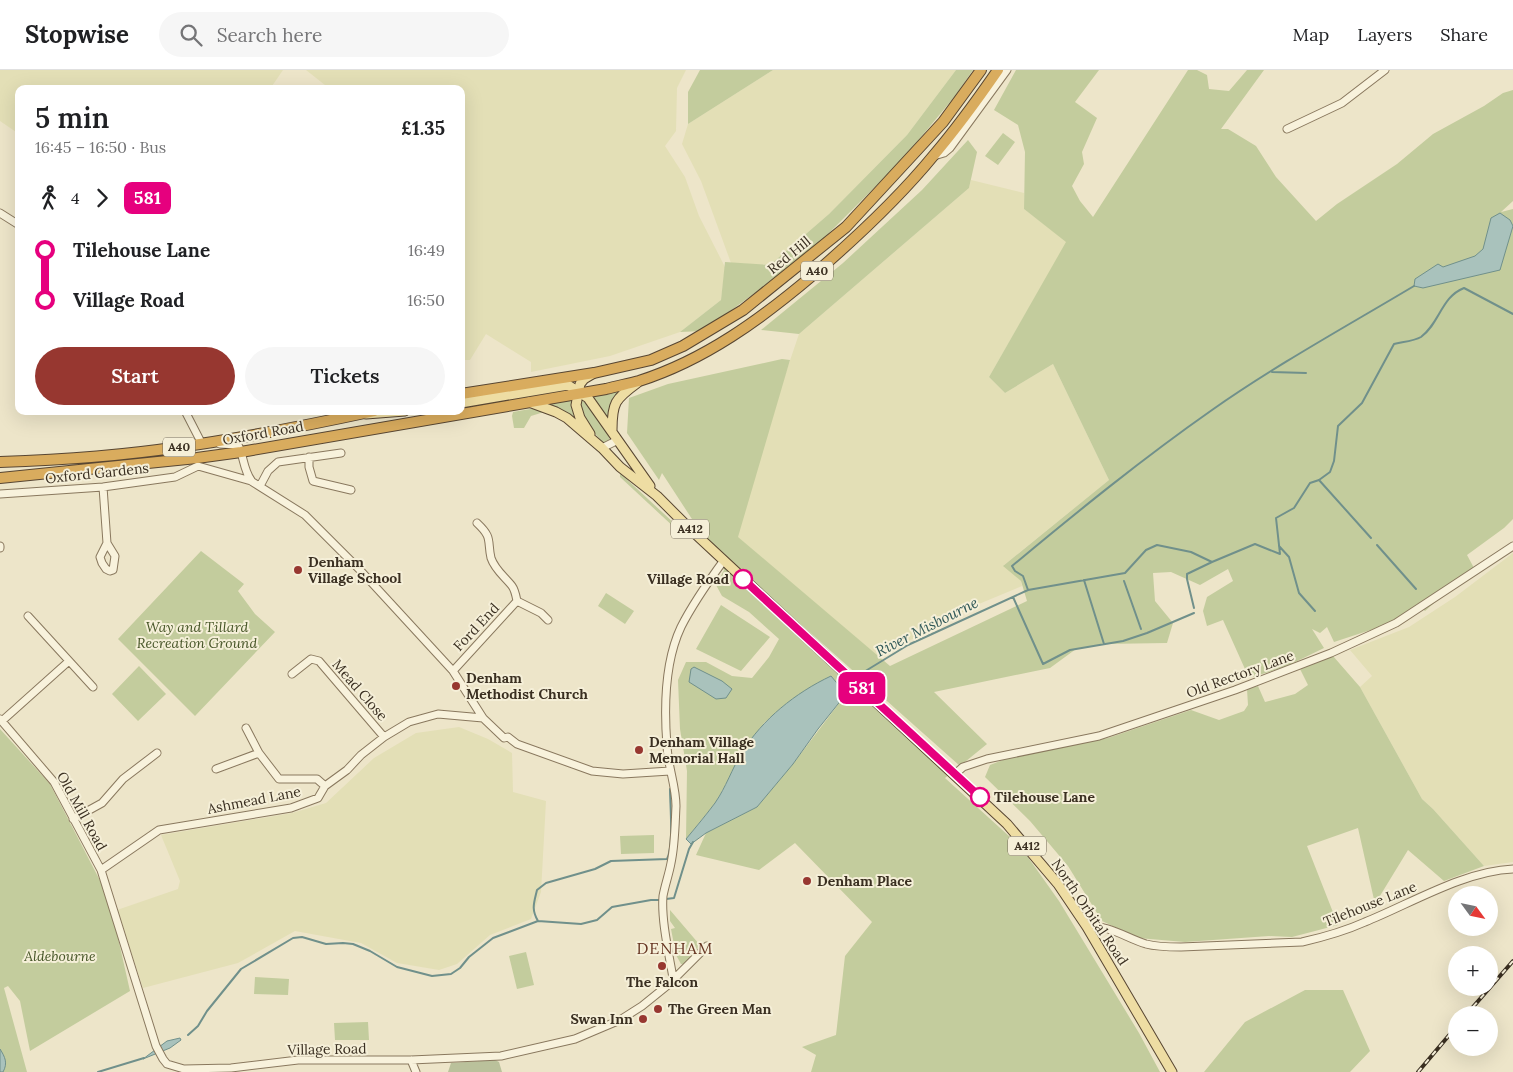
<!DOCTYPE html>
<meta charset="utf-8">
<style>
:root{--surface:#fff;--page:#f6f6f6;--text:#202124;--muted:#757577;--line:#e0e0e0;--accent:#973730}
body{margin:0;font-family:Lora,serif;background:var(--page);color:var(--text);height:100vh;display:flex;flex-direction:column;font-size:19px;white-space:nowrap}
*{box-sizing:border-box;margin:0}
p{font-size:16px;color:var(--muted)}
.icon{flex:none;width:28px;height:28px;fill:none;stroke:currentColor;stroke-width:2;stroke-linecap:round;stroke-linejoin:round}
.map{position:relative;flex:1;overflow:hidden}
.side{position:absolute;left:15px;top:15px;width:450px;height:330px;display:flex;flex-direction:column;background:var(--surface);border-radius:10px;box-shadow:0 5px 20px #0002}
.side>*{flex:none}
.badge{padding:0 10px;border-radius:8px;font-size:18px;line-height:32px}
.needle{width:32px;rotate:123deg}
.tools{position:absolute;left:1448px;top:816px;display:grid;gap:10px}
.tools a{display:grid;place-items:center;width:50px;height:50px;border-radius:50%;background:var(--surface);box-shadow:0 5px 20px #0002;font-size:25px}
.map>.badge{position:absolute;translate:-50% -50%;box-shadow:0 0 0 2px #fff}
.legs{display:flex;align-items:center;gap:8px;height:55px;padding:0 20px;font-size:16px}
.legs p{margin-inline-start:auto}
.summary{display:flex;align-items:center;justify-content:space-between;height:85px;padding:0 20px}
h1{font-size:28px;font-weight:600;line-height:38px}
.action{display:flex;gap:10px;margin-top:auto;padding:10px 20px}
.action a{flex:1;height:58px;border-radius:30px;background:var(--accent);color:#fff;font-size:20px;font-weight:600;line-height:58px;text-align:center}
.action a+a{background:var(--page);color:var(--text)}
ul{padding:0 20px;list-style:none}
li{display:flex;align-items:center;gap:18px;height:50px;font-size:19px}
li i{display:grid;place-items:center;width:8px;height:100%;margin:0 6px;background:currentColor}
li i::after{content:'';width:12px;height:12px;margin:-6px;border:4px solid;border-radius:50%;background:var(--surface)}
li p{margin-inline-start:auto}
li:first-child i{background:linear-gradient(#0000 50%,currentColor 0)}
li:last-child i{background:linear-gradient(currentColor 50%,#0000 0)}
header{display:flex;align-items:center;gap:30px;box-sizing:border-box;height:70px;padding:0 25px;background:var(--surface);border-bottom:1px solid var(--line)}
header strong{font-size:24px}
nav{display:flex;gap:28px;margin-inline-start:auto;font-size:18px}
.search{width:350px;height:45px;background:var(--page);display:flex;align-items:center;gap:12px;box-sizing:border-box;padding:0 18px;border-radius:28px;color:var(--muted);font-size:19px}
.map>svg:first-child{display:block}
.farmland{fill:#e3dfb6}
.green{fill:#c3cc9d}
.cemetery{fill:#bac19b}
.water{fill:#a9c2bc;stroke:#70908b}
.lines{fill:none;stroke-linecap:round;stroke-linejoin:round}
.stream{stroke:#70908b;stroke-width:2}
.minor-casing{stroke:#89785e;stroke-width:9}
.major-casing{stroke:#584632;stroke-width:11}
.highway-casing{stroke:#584632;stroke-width:12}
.minor{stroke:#f8f2dc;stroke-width:7}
.major{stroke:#eedda3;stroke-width:9}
.highway{stroke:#d9ac5e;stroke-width:10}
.rail-casing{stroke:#3a2f21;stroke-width:4}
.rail{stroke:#f5efd8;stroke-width:2;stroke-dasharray:5.5;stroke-linecap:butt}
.line-1-casing{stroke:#fff;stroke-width:11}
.line-1{stroke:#e6007e;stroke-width:8}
.poi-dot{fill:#973730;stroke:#f5efd8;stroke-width:2}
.stop-1-dot{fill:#fff;stroke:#e6007e;stroke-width:2.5}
.labels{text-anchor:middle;stroke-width:4;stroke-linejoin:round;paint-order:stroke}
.shield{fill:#f5efd8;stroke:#726958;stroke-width:1}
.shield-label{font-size:12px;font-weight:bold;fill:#3a2f21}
.street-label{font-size:14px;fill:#3a2f21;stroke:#f5efd8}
.poi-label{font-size:14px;font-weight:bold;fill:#3a2f21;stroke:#f5efd8;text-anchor:start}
.stop-label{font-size:14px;font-weight:bold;fill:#3a2f21;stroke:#f5efd8;text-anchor:end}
.park-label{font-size:14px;font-style:italic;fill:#475628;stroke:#f5efd8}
.water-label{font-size:15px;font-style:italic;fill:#315959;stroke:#f5efd8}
.quarter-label{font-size:16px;letter-spacing:1px;fill:#663522;stroke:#f5efd8}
</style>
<header>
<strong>Stopwise</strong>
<div class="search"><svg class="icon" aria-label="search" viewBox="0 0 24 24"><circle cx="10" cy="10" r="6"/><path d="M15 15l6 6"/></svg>Search here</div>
<nav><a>Map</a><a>Layers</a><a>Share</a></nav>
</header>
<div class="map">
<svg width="1513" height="1002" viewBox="0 0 1513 1002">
<rect width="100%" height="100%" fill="#ede5c9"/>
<!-- farmland -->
<path class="farmland" d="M0,0H283L270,19H19V64L0,51Z
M306,0H686L677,18L676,61L665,76L685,107L699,146L725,197L721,230L680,262L610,286L531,302V292L486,264L470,290H461V19H330Z
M773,0H956L907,65L829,144L770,195L731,193L701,111L682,74L688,54Z
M971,110L1024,123V139L1067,172L989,307L1005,323L1053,294L1109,410L1004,495L1021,511L1022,516L974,536L879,587L737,467L780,320L799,264L969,118Z
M1513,483V792L1484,796L1433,739L1422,729L1360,617L1372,606L1350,580L1409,557L1455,527Z
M459,657L488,669L512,683L513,722L546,731L541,822L531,849L490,865L457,894L439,900L397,893L361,873L295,861L238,893L143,918L117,840L178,819L180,811L161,765L292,743L326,733L374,688L416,663Z"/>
<!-- green -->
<path class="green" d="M700,0H773L688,54V22Z
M956,0H973L955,26L902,90L824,168L756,222L703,261L680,262L721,230L725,192L770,195L829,144L907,65Z
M1016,0H1099L1075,32L1097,48L1082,82L1084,94L1072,116L1080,131L1093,147L1188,0H1197L1207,5L1209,19L1229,21L1247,0H1264L1221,59H1228L1256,76L1276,107L1316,151L1337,134L1397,94L1433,64L1484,36L1503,23L1513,20V131L1501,142L1513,139V449L1504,458L1467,485L1474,498L1425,541L1417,534L1398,551L1334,572L1327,557L1320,563L1312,559L1324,578L1285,597L1249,608L1223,550L1207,556L1203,541L1207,527L1233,511L1228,499L1200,515L1171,502L1153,503L1155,531L1173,553L1167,573L1104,574L1076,579L1050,598L934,622L987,674L960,696L705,469L662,403L659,410L627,363L629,328L668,314L782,289L790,290L738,467L890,596L1027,531L1021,511L1003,496L1109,410L1053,294L1005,323L989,307L1066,172L1024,139L1025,82L1018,55L994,40Z
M1003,63L1015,72L998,95L985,86Z
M968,70L977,82L969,118L799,264L761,260L843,193L922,120Z
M623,319L613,330L609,351L592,325Z
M571,328L573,343L577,353L559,338L547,333Z
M580,328C592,340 604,354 610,370L604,373C590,360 581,347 580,328Z
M530,339H538L544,342L531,346L524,358H514L512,346L513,342Z
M620,403L677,456L676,459L620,407Z
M201,481L244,514L238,521L255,544L275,562L195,646L118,569Z
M717,488L952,702L945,708L1020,776L1059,831L1139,963L1160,1002H811L816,985L802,977L836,965L845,886L872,852L795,773L759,800L696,785L706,763L757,737L793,694L846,624L831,606L783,636L764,653L743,682L716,732L686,769L687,701L680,659L678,610L686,592H706L732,606L752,608L769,587L779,569L749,542L722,526L716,515L724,500Z
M606,523L634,541L625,554L598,536Z
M721,535L770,567L741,601L696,579Z
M1333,586L1360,617L1422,729L1433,739L1484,796L1444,811L1408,780L1375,834L1358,758L1307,776L1338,855L1292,867L1269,866L1185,872L1138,868L1102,851L1068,796L1030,751L985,707L990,695L1013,686L1108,668L1191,640L1219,650L1244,641L1248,635L1247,619L1258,616L1265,632L1295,624L1308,615L1300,599Z
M139,596L166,624L138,651L112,624Z
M0,659L50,714L109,828L130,921L30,981L20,931L8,916L4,918L27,1002H0Z
M654,765V783L621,784L620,766Z
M670,840L699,874L698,881L683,894H681L676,885L671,859L675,858L670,851Z
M526,882L534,915L517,919L509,886Z
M255,907L289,909L288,925L254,924Z
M1305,920H1343L1370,981L1350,1002H1204L1245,952Z
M368,952L369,970H335L334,953Z"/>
<!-- cemetery -->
<path class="cemetery" d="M495,990L499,992L502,1002H448L451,993Z"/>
<!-- water -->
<path class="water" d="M1500,143L1510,150L1513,156L1500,200L1423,218L1414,216L1415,209L1438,194L1443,197L1475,186L1483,179L1491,148Z
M694,597L722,611L732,619L726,628L716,629L689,612L691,599Z
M831,606L846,624L818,659L793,694L757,737L706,763L691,774L686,769C696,757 706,745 715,733C726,717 732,699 742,682C763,649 795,623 831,606Z
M180,968L181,970L170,978L143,989L167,971Z
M0,979C5,987 8,993 3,1002H0Z"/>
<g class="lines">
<!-- stream -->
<path class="stream" d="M1272,302L1306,303
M1319,410L1371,468
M1377,475L1416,519
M1279,476L1289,487L1299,523L1315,541
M1084,510L1104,574
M1124,511L1141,559
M1028,520L1023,506L1015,501L1012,496C1077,442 1142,389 1212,340C1276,295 1347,256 1414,216
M1013,527L1043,594L1070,580L1123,571L1147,563L1194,543
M1194,538L1187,509V504L1212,492
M854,608L908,575L1028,520L1125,503L1146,480L1157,475L1191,482L1212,492L1255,474L1280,484L1276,448L1294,438L1310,413L1319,410L1330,402L1334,391L1338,356L1362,333L1394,274C1402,272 1414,271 1421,267C1440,253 1441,227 1464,218L1513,244
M839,617L850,611
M666,829L674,828L689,779L693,772
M538,851C531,839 534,833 537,820L546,813L595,799L611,791L667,789C674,775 670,735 670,719
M188,965L198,956L207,941L241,899L293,868L302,867L326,874L343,873L353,874L370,881L397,897L432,906L451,904L460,898L469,887L493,868L538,851L581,854L597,850L612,837L651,830H661
M98,1002L144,988"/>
<!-- minor casing -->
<g class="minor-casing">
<path id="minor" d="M1287,59L1342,33L1385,0
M934,86L944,83L950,78L1007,0
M0,143L19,155
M185,341L202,374H204
M220,374L238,375C244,386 243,399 251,410
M602,378L618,370
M309,387V397L313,411L351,420
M260,416L268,401L278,392L341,383
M103,417L107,473L100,487L102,493L106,499L110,501L113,500L115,486L107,473
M0,424L103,417L175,407L198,396L251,411L305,445L360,500L453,601L483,648L504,668L508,667L517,674L592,701L623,704L670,701
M0,476V478
M517,531L541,543L548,550
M28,546L93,617
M453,601L517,531C516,526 515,520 512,516C505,507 495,500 491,488C487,470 493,468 477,453
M292,604L311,589L319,591L384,667
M0,649L54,712L101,800L156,976L163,989L167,994L184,999L231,998L298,990H411L501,986L575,969L620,950L642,936L668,915L707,876
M2,651L69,591
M246,658L259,683L279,709H317L325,716
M216,699L259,683
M955,704L963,697L987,689L1099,666L1235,620L1331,583L1396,553L1513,476
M73,749L102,733L123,709L157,683
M101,800L159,760L291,738L318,728L325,716L347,700L361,685L384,667L409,652L438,644L483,648
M1087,857C1108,854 1126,868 1146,874C1157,877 1170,877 1181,877L1302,872C1324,867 1345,861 1365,852C1410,834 1464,801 1513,799
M673,908C669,884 661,850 663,826C665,815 669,804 671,793C675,775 675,755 676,736C676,716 668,697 667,676C664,638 664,593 681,557C693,533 708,512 724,490
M411,990L416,1002"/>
</g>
<!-- major casing -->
<g class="major-casing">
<path id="major" d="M529,332L556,342L567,348L602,378L620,397L657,426L690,459L1007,754L1058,814L1087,857L1172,1002
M461,333L568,315L588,328L650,416
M366,344L405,341
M612,360C612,333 615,329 637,313
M590,364L580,348L576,335L580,314L584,309L594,303"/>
</g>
<!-- highway casing -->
<g class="highway-casing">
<path id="highway" d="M461,324L594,303L651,290L683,276L743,240L846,157L943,52L981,0
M0,392C59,390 120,386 179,377C244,368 309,355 374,341
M0,408L197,388L241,382L606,319C617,316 628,314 639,311C705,290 761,249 813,205C856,168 898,129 934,85C957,58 978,29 998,0"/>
</g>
<!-- minor -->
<use href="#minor" class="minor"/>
<!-- major -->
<use href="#major" class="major"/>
<!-- highway -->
<use href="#highway" class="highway"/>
<!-- rail casing -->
<g class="rail-casing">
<path id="rail" d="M1466,945L1513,891
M1418,1002L1456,957"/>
</g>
<!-- rail -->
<use href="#rail" class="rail"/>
</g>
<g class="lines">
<!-- line-1 casing -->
<g class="line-1-casing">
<path id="line-1" d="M743,509L980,727"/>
</g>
<!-- line-1 -->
<use href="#line-1" class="line-1"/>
</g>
<!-- markers -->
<g class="poi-dot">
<circle cx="298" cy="500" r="5"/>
<circle cx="456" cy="616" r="5"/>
<circle cx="639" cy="680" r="5"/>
<circle cx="807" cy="811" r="5"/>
<circle cx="662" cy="896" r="5"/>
<circle cx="658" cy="939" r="5"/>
<circle cx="643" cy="949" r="5"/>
</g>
<g class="stop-1-dot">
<circle cx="743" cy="509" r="9"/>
<circle cx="980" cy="727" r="9"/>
</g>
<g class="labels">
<!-- shield labels -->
<g class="shield">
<rect x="801" y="191.5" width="32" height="19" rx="4"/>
<rect x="163" y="367.5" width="32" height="19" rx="4"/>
<rect x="671" y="449.5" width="38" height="19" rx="4"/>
<rect x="1008" y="766.5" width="38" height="19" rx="4"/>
</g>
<g class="shield-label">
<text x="817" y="205">A40</text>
<text x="179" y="381">A40</text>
<text x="690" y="463">A412</text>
<text x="1027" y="780">A412</text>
</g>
<!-- street labels -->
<g class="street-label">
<text transform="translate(789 185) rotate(-39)" y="5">Red Hill</text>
<text transform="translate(263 363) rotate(-10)" y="5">Oxford Road</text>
<text transform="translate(97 403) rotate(-6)" y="5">Oxford Gardens</text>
<text transform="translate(476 557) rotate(-47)" y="5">Ford End</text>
<text transform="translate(1240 604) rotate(-20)" y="5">Old Rectory Lane</text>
<text transform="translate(360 620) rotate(49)" y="5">Mead Close</text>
<text transform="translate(254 730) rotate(-11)" y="5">Ashmead Lane</text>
<text transform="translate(82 741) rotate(61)" y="5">Old Mill Road</text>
<text transform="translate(1370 834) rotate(-22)" y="5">Tilehouse Lane</text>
<text transform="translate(1090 842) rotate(56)" y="5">North Orbital Road</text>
<text transform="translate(327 979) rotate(-1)" y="5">Village Road</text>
</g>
<!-- poi labels -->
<g class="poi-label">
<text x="308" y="497">Denham<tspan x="308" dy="16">Village School</tspan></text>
<text x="466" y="613">Denham<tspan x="466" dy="16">Methodist Church</tspan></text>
<text x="649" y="677">Denham Village<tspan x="649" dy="16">Memorial Hall</tspan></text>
<text x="817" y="816">Denham Place</text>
<text x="662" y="917" text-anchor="middle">The Falcon</text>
<text x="668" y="944">The Green Man</text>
<text x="633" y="954" text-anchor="end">Swan Inn</text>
</g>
<!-- stop labels -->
<g class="stop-label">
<text x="729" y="514">Village Road</text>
<text x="994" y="732" text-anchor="start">Tilehouse Lane</text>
</g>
<!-- park labels -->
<g class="park-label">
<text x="197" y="562">Way and Tillard<tspan x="197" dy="16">Recreation Ground</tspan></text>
<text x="60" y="891">Aldebourne</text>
</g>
<!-- water labels -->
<g class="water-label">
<text transform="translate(927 557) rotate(-27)" y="5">River Misbourne</text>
</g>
<!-- quarter labels -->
<g class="quarter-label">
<text x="675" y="884">DENHAM</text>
</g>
</g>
</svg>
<div class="tools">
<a><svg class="needle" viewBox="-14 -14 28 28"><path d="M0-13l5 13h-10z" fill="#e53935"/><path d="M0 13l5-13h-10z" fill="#757577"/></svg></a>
<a>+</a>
<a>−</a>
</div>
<b class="badge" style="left:862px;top:618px;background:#e6007e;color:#fff">581</b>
<section class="side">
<div class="summary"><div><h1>5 min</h1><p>16:45 – 16:50 · Bus</p></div><b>£1.35</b></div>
<div class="legs"><svg class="icon" aria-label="walk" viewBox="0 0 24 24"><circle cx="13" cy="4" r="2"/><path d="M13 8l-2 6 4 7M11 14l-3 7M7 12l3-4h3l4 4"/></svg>4<svg class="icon" aria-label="forward" viewBox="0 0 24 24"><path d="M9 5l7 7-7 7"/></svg><b class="badge" style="background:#e6007e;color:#fff">581</b></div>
<ul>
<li><i style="color:#e6007e"></i><b>Tilehouse Lane</b><p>16:49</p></li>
<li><i style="color:#e6007e"></i><b>Village Road</b><p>16:50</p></li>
</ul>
<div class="action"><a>Start</a><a>Tickets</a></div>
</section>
</div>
